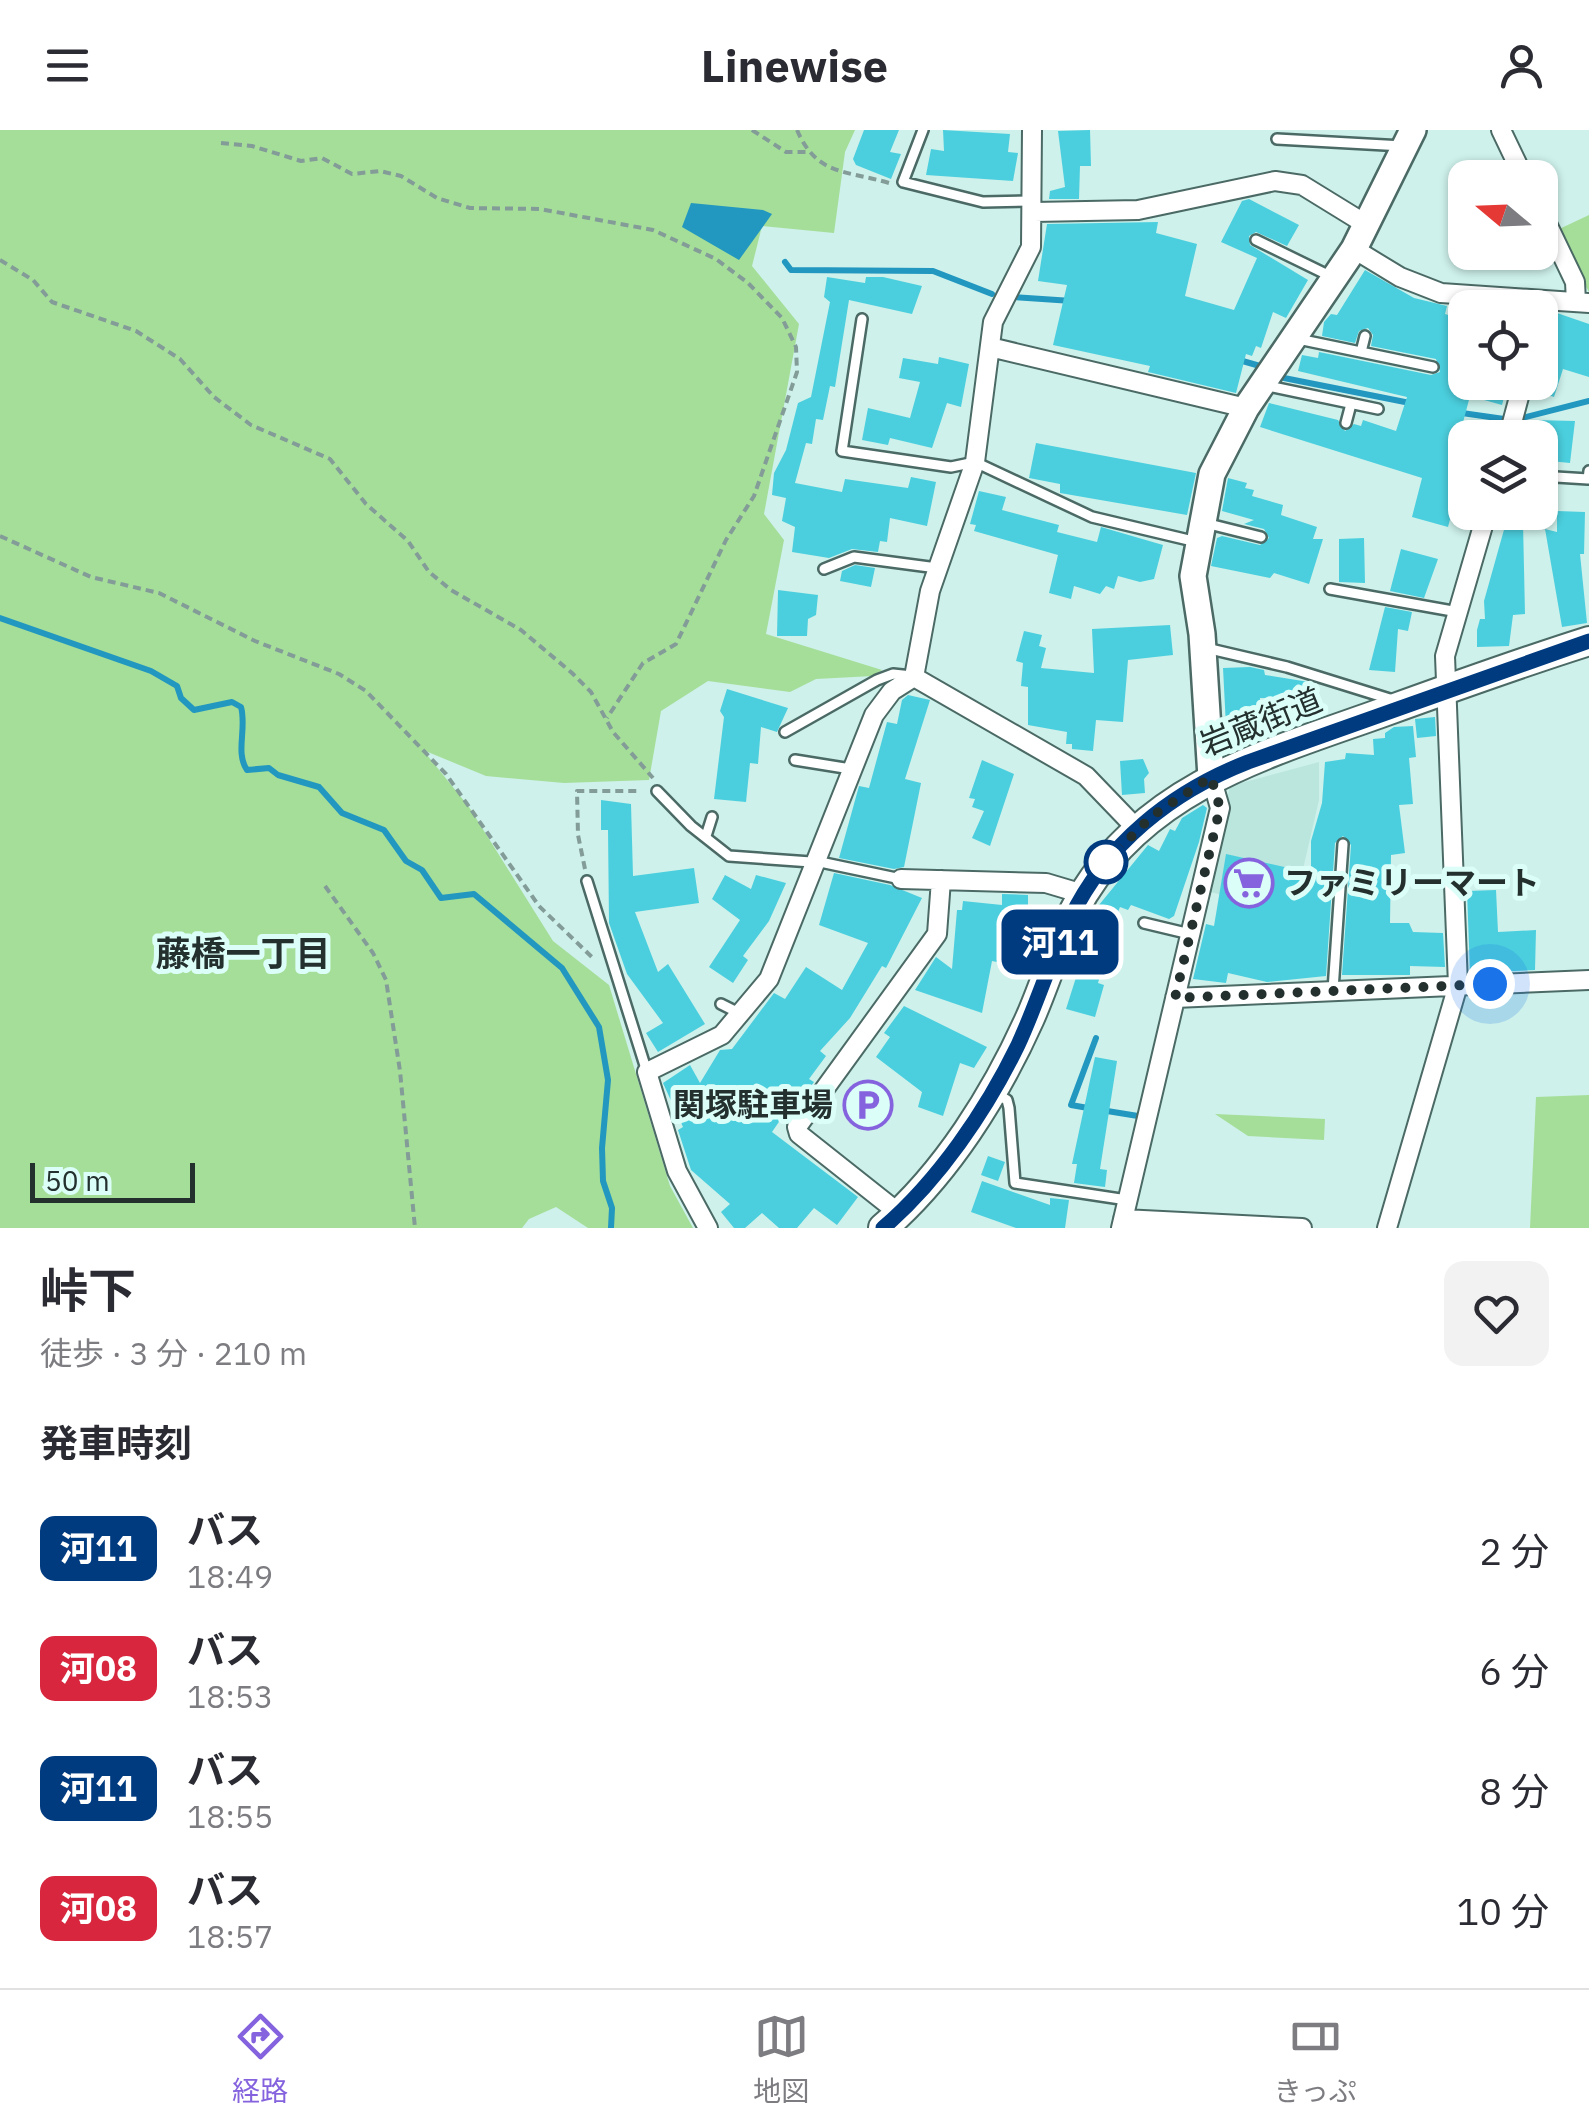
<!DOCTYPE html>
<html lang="ja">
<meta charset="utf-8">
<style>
:root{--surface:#fff;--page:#f2f2f3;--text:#2b2b33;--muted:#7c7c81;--line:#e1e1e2;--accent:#8563de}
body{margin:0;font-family:"IBM Plex Sans","Noto Sans JP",sans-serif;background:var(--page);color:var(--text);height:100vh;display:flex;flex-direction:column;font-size:38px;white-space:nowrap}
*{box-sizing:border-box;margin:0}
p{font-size:32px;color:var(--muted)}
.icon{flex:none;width:55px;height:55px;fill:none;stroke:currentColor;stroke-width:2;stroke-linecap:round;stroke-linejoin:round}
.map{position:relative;height:1098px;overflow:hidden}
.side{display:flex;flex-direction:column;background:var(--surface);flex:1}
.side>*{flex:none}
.badge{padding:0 20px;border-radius:15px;font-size:35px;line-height:65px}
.needle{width:65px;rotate:289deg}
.buttons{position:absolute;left:1448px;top:30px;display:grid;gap:20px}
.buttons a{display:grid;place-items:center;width:110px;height:110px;border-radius:20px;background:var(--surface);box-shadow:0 2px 8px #0004;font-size:50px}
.scale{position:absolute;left:30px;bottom:25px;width:165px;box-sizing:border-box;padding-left:10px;border:5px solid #23302e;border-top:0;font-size:28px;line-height:35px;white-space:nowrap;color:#23302e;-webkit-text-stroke:8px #dcfef8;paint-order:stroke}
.you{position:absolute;width:50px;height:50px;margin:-25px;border:8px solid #fff;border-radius:50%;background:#1a73e8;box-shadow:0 0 0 15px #1a73e833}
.map>.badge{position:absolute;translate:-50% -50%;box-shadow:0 0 0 5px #fff}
h2{padding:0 40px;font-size:38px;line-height:90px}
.round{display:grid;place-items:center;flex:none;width:105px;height:105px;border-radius:20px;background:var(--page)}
.headline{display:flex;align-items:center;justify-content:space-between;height:170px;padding:0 40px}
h1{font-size:48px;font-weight:700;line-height:75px}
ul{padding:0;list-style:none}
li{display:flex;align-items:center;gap:30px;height:120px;padding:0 40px}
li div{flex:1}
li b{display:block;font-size:38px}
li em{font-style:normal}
li .badge{min-width:110px;font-weight:700;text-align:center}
header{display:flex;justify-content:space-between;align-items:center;height:130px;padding:0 40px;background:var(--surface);font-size:45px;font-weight:700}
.dock{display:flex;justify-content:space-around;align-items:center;height:140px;border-top:2px solid var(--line);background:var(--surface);font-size:28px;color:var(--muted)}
.dock a{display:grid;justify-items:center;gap:5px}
.dock .active{color:var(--accent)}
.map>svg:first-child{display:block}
.built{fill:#bae6de}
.green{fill:#a5de99}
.water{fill:#2297c0}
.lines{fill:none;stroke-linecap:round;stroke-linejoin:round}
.stream{stroke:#2297c0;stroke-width:6}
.building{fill:#4bcfde}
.lane-casing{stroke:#4b6a65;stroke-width:14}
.street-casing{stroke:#4b6a65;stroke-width:22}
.secondary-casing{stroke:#4b6a65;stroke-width:30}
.primary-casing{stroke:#4b6a65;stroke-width:32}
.path{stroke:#839c98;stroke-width:4;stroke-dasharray:8 5;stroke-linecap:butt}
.lane{stroke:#fff;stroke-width:9}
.street{stroke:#fff;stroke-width:18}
.secondary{stroke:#fff;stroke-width:25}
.primary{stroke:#fff;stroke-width:28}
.line-casing{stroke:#fff;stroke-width:22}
.line{stroke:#003b80;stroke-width:15}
.walk{stroke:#23302e;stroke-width:10;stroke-dasharray:0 18}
.stop-dot{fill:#fff;stroke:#003b80;stroke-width:5}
.labels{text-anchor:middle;stroke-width:10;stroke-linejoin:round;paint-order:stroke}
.street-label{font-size:32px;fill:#23302e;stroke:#dcfef8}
.poi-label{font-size:32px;font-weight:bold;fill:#23302e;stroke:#dcfef8;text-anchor:start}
.neighbourhood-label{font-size:35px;font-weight:bold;fill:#23302e;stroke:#dcfef8}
</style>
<header><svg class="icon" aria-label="menu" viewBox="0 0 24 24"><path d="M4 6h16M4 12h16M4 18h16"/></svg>Linewise<svg class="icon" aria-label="person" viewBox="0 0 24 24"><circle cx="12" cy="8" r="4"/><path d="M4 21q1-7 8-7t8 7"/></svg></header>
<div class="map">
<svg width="1589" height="1098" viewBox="0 0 1589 1098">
<rect width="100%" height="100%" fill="#cef1eb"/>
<!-- built -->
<path class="built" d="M1319,632V670L1293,782L1206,761L1230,656Z"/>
<!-- green -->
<path class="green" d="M0,0H855L845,22L834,103L762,96L752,136L799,194L764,384L784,410L766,504L882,540L873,546L816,549L790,562L708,551L661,581L649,650L564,653L486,646L423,620L469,677L553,811L609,855L670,1056L693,1098H588L556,1077L529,1089L522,1098H0Z
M1589,85V162L1555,101Z
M1589,965V1098H1530L1536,967Z
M1215,984L1325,989L1324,1010L1248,1006Z"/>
<!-- water -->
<path class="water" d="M691,73L763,80L772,84L739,130L682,97Z"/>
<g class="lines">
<!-- stream -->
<path class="stream" d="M785,132L791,140L933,141L992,164
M1014,167L1072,171
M1239,230L1260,236
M1284,248L1410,273
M1462,283L1504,289
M1522,288L1589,271
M0,488L151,541L177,556L181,568L194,580L232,572L241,577C247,598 235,623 247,640L269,638L278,645L319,657L342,683L384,700L406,731L422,740L441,768L474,764L562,838L599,897L608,950L602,1018L603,1051L612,1078L611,1098
M1088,978L1071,975L1096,908
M1101,980L1138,986"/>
</g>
<!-- building -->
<path class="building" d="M864,0H899L890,22L901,24L891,49L856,35L853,29Z
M943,0L1010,4L1008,22L1018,23L1013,51L926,45L931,19L944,21Z
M1090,0L1091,36H1080L1079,69H1049L1050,61L1065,57L1058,1Z
M1249,69L1299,95L1287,116L1256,102L1249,106L1250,115L1308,150L1286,188L1273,182L1261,218L1256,216L1252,226L1246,224L1236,263L1148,242L1150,236L1053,215L1067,155L1038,151L1047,94L1158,92L1156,103L1197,114L1185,166L1234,180L1257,128L1221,112L1242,71Z
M1365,140L1414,168L1447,176L1445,184L1465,190V252H1508L1502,275L1470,266L1461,300L1465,331L1448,397L1412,387L1422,348L1260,297L1269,273L1338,290L1345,301L1354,294L1361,296L1363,290L1396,301L1407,267L1298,241L1302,225L1318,228L1319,222L1431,245L1440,242L1436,229L1371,216L1373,205L1368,198L1359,201L1355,213L1322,206L1324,192L1331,184L1337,185Z
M827,147L865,153L866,147H883L922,156L912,184L849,170L835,257L830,256L823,290L816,289L812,314L806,313L795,353L842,362L845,349L908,358L911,347L936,352L927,396L890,388L887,412L880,411L878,422L852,419L829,428L792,422L795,397L782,391L786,368L772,365L774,343L786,320L798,273L811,267L830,172L824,167Z
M1557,183L1589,194V247L1563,239L1554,267L1540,262V224Z
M939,227L969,234L961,277L947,273L932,318L890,308L888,315L862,310L868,278L910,288L920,252L899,248L903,228L938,234Z
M1534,290L1575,291L1570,333L1540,330Z
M1036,313L1196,343L1187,385L1060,363V354L1029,348Z
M1228,348L1247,353L1245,358L1254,360L1252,366L1283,375L1281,385L1317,397L1313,409H1323L1309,454L1274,443L1270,448L1211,436L1217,408L1222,406L1260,415L1269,408L1264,399L1244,394L1254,390L1222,381Z
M979,361L1006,367L1002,380L1059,395L1057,402L1097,412L1101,397L1163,415L1154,449L1140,452L1118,446L1114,459L1106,456L1100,464L1074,456L1071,469L1049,463L1058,425L974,401L976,395L970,394Z
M1557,381L1585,382L1584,424H1580L1587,493L1562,497L1545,399L1557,402Z
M1507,389L1523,393L1525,484L1513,485L1509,516L1477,517V500L1480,489H1485L1484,471Z
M1364,408L1365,453L1339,452V409Z
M1401,419L1438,429L1424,468L1390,461Z
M855,435L875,438L871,457L840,451L842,441Z
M778,460L818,465L816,485L808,489L807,506H777Z
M1385,477L1412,482L1408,501L1398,499L1395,542L1369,540Z
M1170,495L1173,525L1128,530L1123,592L1096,590L1093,621L1072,619V614H1066L1067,602L1028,595V557L1021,556L1023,533L1016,531L1024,501L1042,505L1039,516L1046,518L1041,538L1094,543L1092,499Z
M1250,537L1264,540L1265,545L1309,552L1308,569L1260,568L1261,594L1226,596L1223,538Z
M727,559L788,578L777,602L761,597L758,634L750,633L746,672L714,669L724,587L720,581Z
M908,565L930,570L905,649L921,653L904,737L894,739L839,728L859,656L869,658L887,592L897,594L902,570Z
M1435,587L1436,606L1417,608L1415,589Z
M1413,596L1416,627L1409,628L1413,674L1399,675L1405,723L1391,725L1390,793H1409L1413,802L1443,803L1445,837L1410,836V845H1342L1351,715L1343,706L1335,713L1326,846L1267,852L1228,843L1226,853L1193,849L1206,794L1214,796L1226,724L1311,743V711L1322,673L1325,632L1345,629L1346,623L1374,625L1373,609L1385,608V603L1394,597Z
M1143,629L1149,643L1144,649L1145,663L1122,665L1120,631Z
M982,630L1014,644L990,716L972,708L984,681L972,677L975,669L969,668Z
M601,670L631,674L633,746L694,738L699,773L635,782L658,842L668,834L705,894L658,922L646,903L663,893L627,844L609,793L608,700H601Z
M1203,675L1207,678L1199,712L1174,786L1169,789L1131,775L1128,780L1120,777L1095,840L1101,842L1098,853L1104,855L1095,887L1066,879L1099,775L1148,715L1159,721L1170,699L1175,701L1182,688Z
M834,743L890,755L922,768L886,838L882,836L850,888L820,921L826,926L809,949L814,952L801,970L796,967L772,1002L858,1067L837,1095L814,1078L797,1098H779L762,1083L745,1098H734L721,1082L730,1074L691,1040L678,1000L683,997L663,953L690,935L700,953L720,920L732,919L774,863L785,869L806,837L842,860L868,813L819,795Z
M725,745L751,759L756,745L786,753L769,791L743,826L748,830L733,853L709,837L740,790L712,769Z
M1496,760L1498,802L1536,800L1535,840L1470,843L1467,761Z
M1002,764L1028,765V783H1022L1017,836L992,831L982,883L915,860L936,827L952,839L957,780H962L963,771L1002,775Z
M904,876L987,917L974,938L960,933L943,986L918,977L922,962L876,927L890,907L884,903Z
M1095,927L1117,931L1100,1039L1107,1040L1105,1057L1074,1053L1077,1034H1072Z
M988,1026L1005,1032L998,1051L981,1045Z
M982,1051L1050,1075V1068L1069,1070L1065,1098H1016L971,1082Z"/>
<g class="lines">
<!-- lane casing -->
<g class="lane-casing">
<path id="lane" d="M923,0L903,52L983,72L1032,71
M1277,9L1403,16
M1256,110L1330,146
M862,189L842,321L951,337L975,332L1092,387L1197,412
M1298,209L1433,237
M1361,222L1365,206
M1263,255L1378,279
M1346,293L1351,274
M1540,346L1588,349L1589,341
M1205,393L1261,407
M824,439L854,427L937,438
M1330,459L1458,482
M1206,518L1287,537L1393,570
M785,602L877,550L893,544L912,546
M795,630L851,639
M657,661L691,696L729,726L825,733L901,749
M706,706L712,687
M587,751L647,942
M1144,793L1190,804
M1333,860L1343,714
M721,874L741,884
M995,963L1007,970L1009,978L1015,1053L1127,1070"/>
</g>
<!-- street casing -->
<g class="street-casing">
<path id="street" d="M1501,0L1524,48
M1540,79L1575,152L1576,172
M1034,82L1138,80L1275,51L1302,55L1367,95
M1354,119L1400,147L1441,163L1589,173
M1540,196L1548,171
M990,217L1246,278
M1508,308L1523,252
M914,547L1086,646L1137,699
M901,749L1046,753L1083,764
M1175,868L1589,850
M900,1084L799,1004L797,997L937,804L941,750
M1123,1089L1302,1098
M708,1098L677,1041L647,942L722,905L769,849L874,585L892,561L914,547L930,461L975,332L993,192L1031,117L1032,0
M1121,1098L1220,678L1211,647
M1387,1098L1458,855L1445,526L1487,382"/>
</g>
<!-- secondary casing -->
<g class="secondary-casing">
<path id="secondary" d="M1211,647L1202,504L1193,446L1212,344L1246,278L1354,119L1413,0"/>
</g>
<!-- primary casing -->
<g class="primary-casing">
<path id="primary" d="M883,1098C946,1044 996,964 1030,888C1048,847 1060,802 1084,763C1151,655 1269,623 1381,583C1450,558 1519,533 1589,511"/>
</g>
<!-- path -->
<path class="path" d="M752,0L786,22H807
M797,0C817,46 845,40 889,53
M221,13L252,16L301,31L322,28L352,44L380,41L401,46L437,68L470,78L540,79L653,100L716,129L748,153L782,188L796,217L797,242L754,366L726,410L676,514L643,533L607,588
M0,130L33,150L52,172L136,201L180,229L214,267L251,295L330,329L366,374L408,411L429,442L451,460L521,500L572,543L591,562L613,602L653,648
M0,406L91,447L159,463L255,511L339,544L366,561L446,644L539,776L595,830
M585,739L578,705L577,661H640
M325,756L373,823L386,850L400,941L415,1098"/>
<!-- lane -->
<use href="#lane" class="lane"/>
<!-- street -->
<use href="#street" class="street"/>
<!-- secondary -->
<use href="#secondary" class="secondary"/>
<!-- primary -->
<use href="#primary" class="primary"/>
</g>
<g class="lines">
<!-- line casing -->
<g class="line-casing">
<path id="line" d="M883,1098C938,1051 986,981 1018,915C1037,874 1050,830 1070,789C1106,714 1171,662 1248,632L1589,511"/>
</g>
<!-- line -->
<use href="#line" class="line"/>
<!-- walk -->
<path class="walk" d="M1106,732L1152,686L1211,647L1220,678L1175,868L1490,854"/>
</g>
<!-- icons -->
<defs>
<g id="supermarket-ring" transform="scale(2.5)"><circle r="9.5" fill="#dcfef8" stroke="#8563de" stroke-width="1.5"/><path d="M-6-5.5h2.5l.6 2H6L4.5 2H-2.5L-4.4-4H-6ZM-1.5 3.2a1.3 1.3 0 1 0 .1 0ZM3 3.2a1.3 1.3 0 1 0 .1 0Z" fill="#8563de"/></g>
<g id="parking-ring" transform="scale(2.5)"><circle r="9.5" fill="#dcfef8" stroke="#8563de" stroke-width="1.5"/><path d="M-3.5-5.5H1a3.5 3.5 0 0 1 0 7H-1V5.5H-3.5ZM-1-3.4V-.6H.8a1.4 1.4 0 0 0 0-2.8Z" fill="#8563de"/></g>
</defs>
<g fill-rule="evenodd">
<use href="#supermarket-ring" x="1249" y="753"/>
<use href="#parking-ring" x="868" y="975"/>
</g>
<!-- markers -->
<circle class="stop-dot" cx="1106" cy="732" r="20"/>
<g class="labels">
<!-- street labels -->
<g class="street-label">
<text transform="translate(1261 592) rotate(-22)" y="11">岩蔵街道</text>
</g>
<!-- poi labels -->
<g class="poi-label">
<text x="1284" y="764">ファミリーマート</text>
<text x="833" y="986" text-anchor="end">関塚駐車場</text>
</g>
<!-- neighbourhood labels -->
<g class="neighbourhood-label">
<text x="243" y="836">藤橋一丁目</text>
</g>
</g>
</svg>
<div class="buttons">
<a><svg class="needle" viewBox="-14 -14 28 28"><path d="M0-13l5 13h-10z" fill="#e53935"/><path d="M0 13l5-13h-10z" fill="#7c7c81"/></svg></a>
<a><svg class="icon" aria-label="locate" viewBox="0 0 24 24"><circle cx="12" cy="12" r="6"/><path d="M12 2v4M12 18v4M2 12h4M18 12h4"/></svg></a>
<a><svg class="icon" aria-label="layers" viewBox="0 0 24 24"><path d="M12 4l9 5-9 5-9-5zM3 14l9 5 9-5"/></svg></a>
</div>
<div class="scale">50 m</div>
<div class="you" style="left:1490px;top:854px"></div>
<b class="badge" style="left:1060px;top:812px;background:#003b80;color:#fff">河11</b>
</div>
<section class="side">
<div class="headline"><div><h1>峠下</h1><p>徒歩 · 3 分 · 210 m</p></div><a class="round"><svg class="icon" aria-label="heart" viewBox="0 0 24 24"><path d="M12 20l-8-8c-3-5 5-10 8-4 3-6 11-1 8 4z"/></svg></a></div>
<h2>発車時刻</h2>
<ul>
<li><span class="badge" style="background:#003b80;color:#fff">河11</span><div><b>バス</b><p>18:49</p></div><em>2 分</em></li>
<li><span class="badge" style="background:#d7263d;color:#fff">河08</span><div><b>バス</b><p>18:53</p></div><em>6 分</em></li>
<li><span class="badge" style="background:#003b80;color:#fff">河11</span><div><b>バス</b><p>18:55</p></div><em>8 分</em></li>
<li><span class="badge" style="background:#d7263d;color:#fff">河08</span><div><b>バス</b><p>18:57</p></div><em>10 分</em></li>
</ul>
</section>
<nav class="dock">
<a class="active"><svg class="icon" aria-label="directions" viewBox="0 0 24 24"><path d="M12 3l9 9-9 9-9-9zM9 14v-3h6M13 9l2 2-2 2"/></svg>経路</a>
<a><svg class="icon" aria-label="map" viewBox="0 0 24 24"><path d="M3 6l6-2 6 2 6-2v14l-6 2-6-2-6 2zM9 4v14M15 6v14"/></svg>地図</a>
<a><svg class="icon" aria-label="tickets" viewBox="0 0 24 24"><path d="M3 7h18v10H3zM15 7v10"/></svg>きっぷ</a>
</nav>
